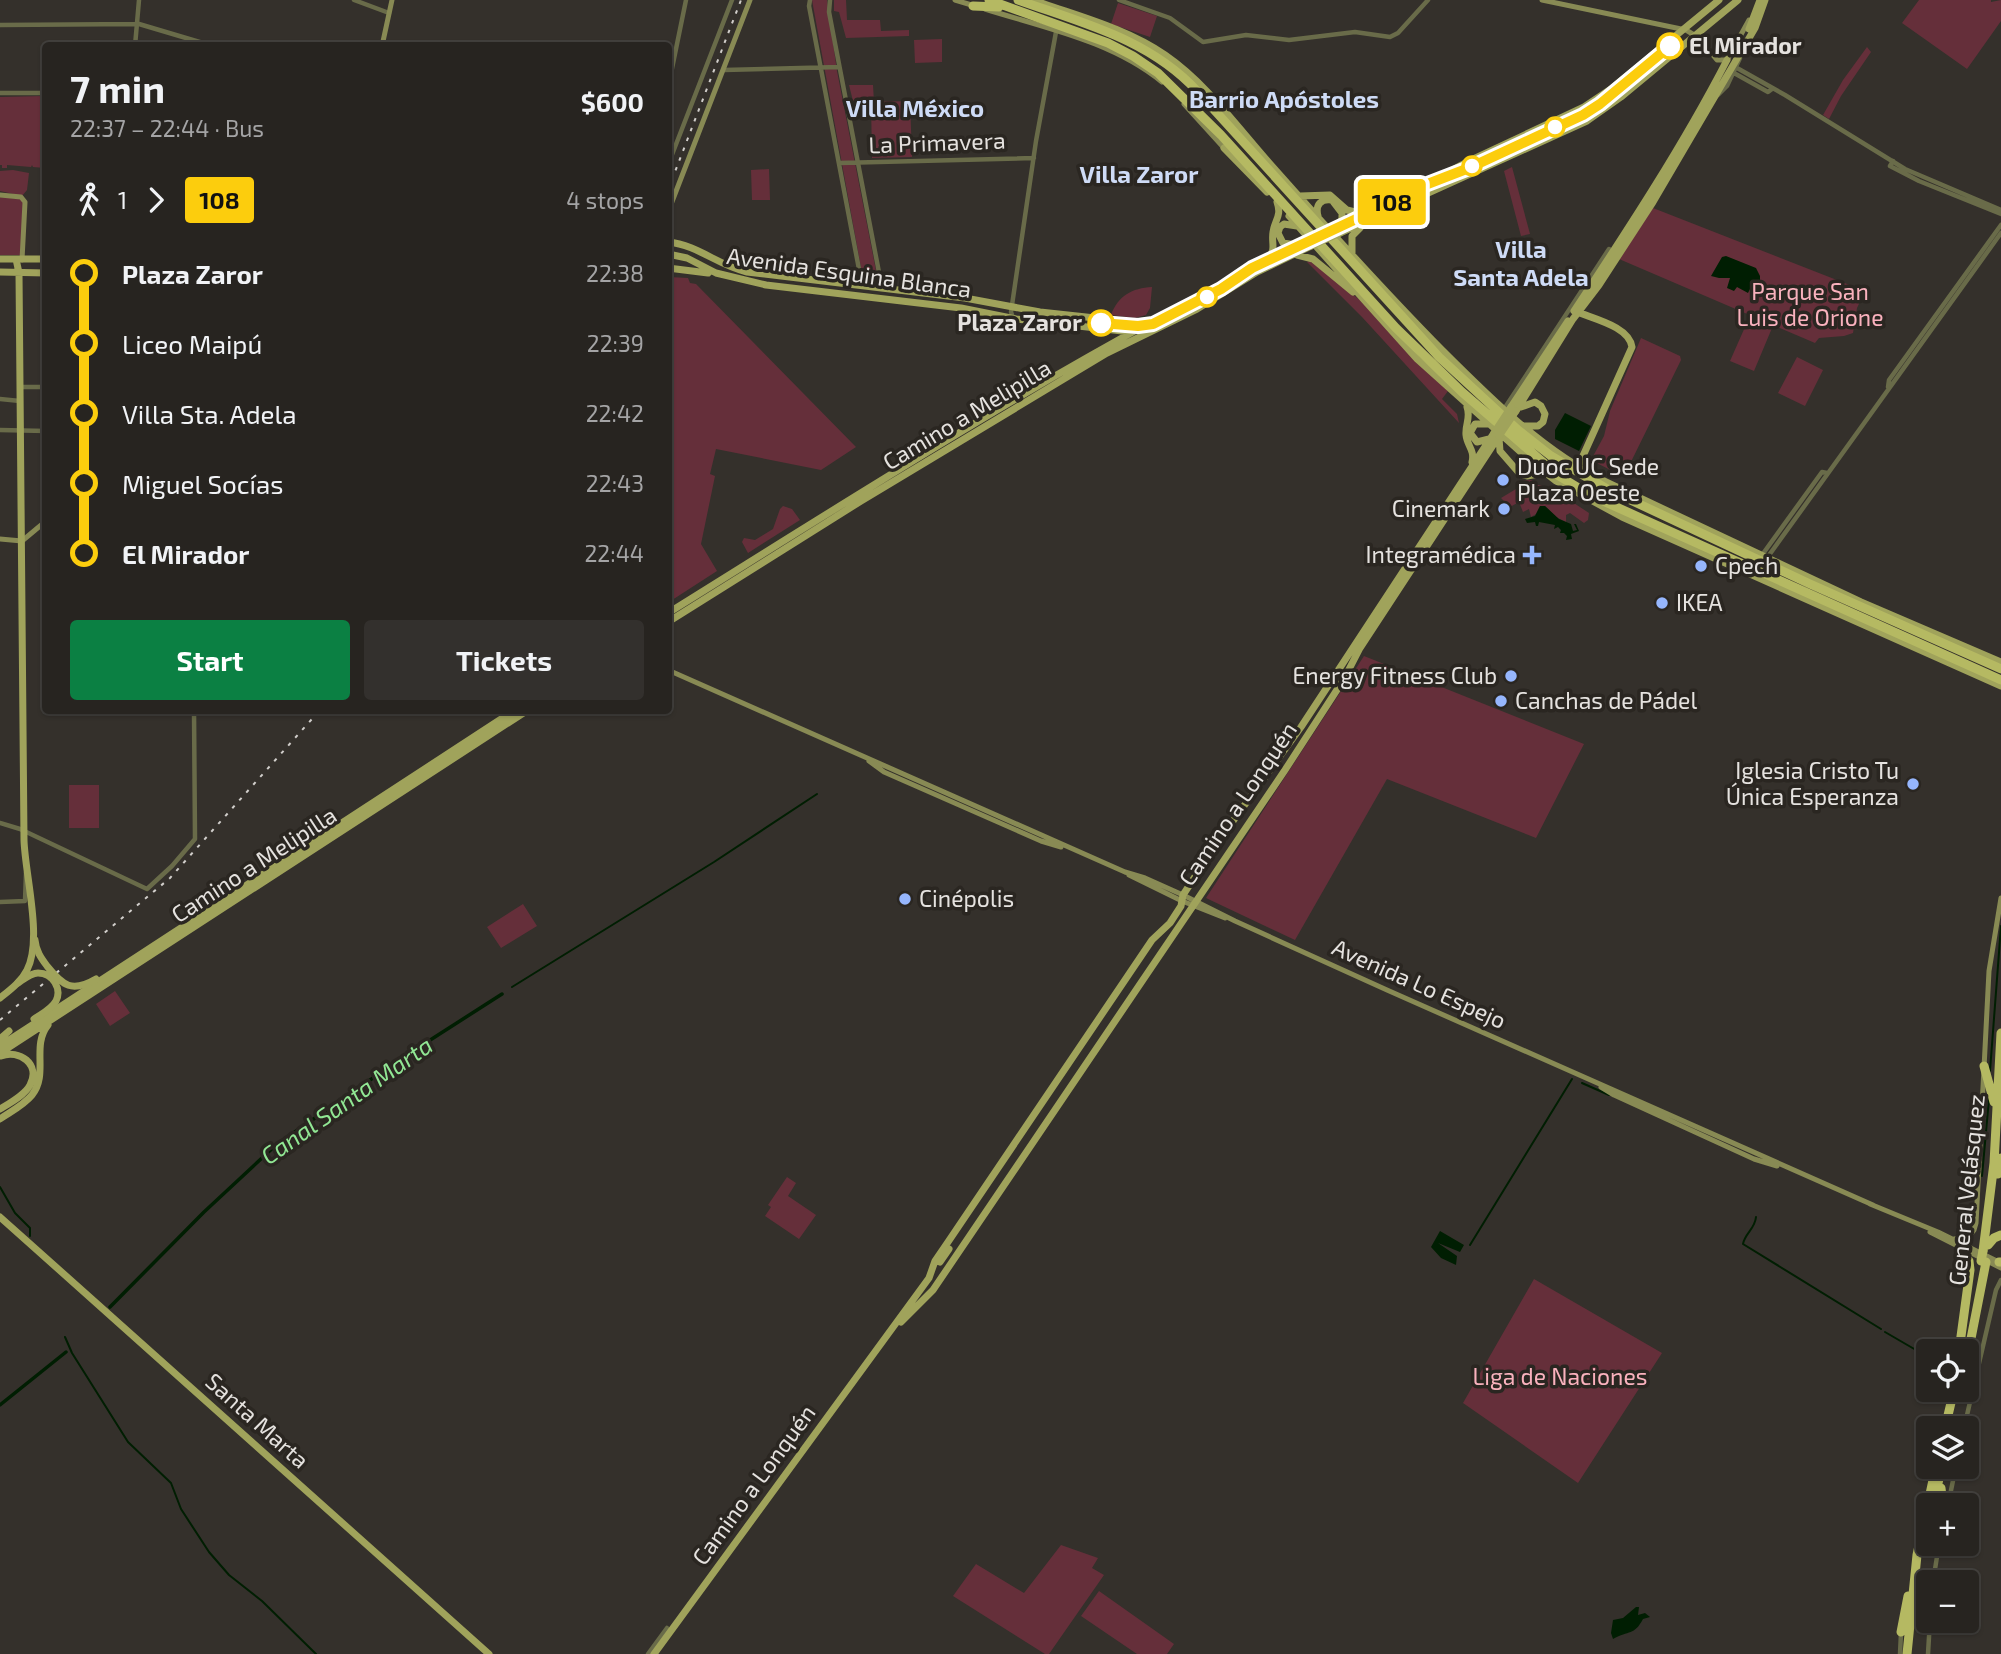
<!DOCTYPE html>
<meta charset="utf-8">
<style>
:root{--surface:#272420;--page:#33302d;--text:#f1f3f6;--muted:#a4a4a5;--line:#43413e;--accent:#0b8043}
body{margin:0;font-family:"Exo 2",sans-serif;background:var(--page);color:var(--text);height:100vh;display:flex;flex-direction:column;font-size:26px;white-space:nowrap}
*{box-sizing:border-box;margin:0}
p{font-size:23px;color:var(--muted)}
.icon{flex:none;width:38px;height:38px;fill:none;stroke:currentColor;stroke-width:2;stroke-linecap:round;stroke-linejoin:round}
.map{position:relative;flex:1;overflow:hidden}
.side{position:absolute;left:42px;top:42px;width:630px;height:672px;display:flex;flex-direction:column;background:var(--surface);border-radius:7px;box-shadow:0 2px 5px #0004,0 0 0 2px var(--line)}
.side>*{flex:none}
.badge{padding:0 14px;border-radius:5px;font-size:24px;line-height:46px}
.fabs{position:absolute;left:1916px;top:1339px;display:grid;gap:14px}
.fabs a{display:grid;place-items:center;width:63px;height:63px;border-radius:7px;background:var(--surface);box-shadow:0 2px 5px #0004,0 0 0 2px var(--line);font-size:35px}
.map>.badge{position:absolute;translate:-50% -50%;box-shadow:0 0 0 4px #fff}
.legs{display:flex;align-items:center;gap:10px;height:77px;padding:0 28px;font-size:23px}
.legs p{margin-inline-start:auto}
.summary{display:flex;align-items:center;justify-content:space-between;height:119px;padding:0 28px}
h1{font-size:38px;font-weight:700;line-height:52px}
.cta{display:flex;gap:14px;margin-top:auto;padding:14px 28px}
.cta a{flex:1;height:80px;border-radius:7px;background:var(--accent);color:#fff;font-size:28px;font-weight:700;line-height:80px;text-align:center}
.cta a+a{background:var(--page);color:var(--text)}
ul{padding:0 28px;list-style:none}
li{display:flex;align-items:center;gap:24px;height:70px;font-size:26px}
li i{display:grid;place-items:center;width:10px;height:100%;margin:0 9px;background:currentColor}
li i::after{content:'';width:18px;height:18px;margin:-9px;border:5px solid;border-radius:50%;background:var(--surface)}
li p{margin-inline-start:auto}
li:first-child i{background:linear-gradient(#0000 50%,currentColor 0)}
li:last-child i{background:linear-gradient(currentColor 50%,#0000 0)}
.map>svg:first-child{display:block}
.green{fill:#652f3a}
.water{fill:#001e02}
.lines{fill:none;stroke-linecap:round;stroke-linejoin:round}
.stream{stroke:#001e02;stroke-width:2}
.canal{stroke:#001e02;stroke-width:3.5}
.tertiary{stroke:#696b49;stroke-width:4.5}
.secondary{stroke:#888a54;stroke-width:5}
.primary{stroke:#a0a35b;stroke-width:7}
.motorway{stroke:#b5b962;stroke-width:9}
.rail{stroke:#d1cecb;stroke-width:2;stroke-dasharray:3.5 7;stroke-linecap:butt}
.primary-bridge{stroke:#a0a35b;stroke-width:7}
.motorway-bridge{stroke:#b5b962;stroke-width:9}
.line-1-casing{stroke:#fff;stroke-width:16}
.line-1{stroke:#fccd0d;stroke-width:10}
.stop-1-dot{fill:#fff;stroke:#fccd0d;stroke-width:3.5}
.poi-dot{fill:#96b6fd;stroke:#2a2621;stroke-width:2.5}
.labels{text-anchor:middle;stroke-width:7;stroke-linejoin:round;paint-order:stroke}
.stop-label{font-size:23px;font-weight:bold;fill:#e5e2df;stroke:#2a2621;text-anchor:start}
.street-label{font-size:23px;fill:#e5e2df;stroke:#2a2621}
.park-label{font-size:23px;fill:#f9b1bd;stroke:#2a2621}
.poi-label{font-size:23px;fill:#e5e2df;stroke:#2a2621;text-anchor:start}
.neighbourhood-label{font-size:24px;font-weight:bold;fill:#cedbf6;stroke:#2a2621}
.water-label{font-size:24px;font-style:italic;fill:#91e794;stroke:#2a2621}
</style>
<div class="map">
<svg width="2001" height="1654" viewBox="0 0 2001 1654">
<rect width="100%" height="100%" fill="#34302b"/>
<!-- green -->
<path class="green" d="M812,0H827L837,71L879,286L864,284Z
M834,0H846L847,20H880L881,31L909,30V36L846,38L839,12L834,11Z
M1919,0H1991V2L2001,0V21L1967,69L1902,23Z
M1118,3L1157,16L1150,37L1111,24Z
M942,39V62L915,63L914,40Z
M1867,47L1871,52L1841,96L1829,119L1823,115L1843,80Z
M849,85H873L874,102L910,101L912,157L872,158L871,103L854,105Z
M44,96L45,168L33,167L32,165L31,167L7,165V168H2V165H0V97Z
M1512,167L1530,234L1521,236L1504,171Z
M769,169L770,200H752L751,170Z
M13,170L29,173L27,190L22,196L0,191V171Z
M0,197L20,199L23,201L21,255H0Z
M1653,208L1865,291L1857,308L1853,333L1844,336L1819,338L1815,343L1619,259Z
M1310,261L1360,300L1448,391L1442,399L1457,414L1459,423L1362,317L1307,262Z
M669,277L688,278L690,283L696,284L856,447L821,470L716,449L710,474L715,476L701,544L717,571L669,602Z
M1152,287L1150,308L1146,315L1135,318L1111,315C1118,296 1132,288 1152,287Z
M1749,318L1772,328L1754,371L1730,361Z
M1641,338L1680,356L1681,360L1626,472L1622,476L1591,460L1604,436L1610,411Z
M1797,357L1823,370L1805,406L1778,393Z
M1532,480L1534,484L1551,488L1589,513L1588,520L1584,523L1570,513L1566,515V522L1556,517L1545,506H1540L1536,514L1531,517L1529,509L1523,512L1519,502L1510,507L1501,498L1516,489L1522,481Z
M783,506L792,509L800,520L748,553L742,542L744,538L755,540L773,529L780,509Z
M1364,656L1584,744L1536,838L1387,779L1295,940L1206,898Z
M69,785H99V828H69Z
M523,904L537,926L501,948L487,927Z
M115,991L130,1013L110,1026L96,1004Z
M787,1177L796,1183L788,1196L816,1215L799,1239L765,1216L771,1207L768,1205Z
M1534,1279L1662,1353L1578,1483L1463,1403Z
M1061,1545L1098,1558L1092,1568L1104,1575L1049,1654H1045L953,1596L976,1564L1024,1593Z
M1099,1591L1174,1644L1167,1654H1137L1081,1616Z"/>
<!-- water -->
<path class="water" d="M1726,256L1756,268L1760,276V290L1750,289L1748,293L1737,287L1734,291L1727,288L1730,278H1719L1711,276L1722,257Z
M1565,413L1591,426L1579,451L1555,439V430Z
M1540,506H1545L1559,519L1571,524L1573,531L1577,530L1574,524H1576L1579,531L1571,534L1572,539L1566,540L1567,536L1564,533H1560L1561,530L1558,527L1554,529L1555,525L1539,522L1538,526H1536L1535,522L1527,523L1525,519L1535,516Z
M1440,1231L1464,1245L1460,1252L1438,1243L1457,1256L1456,1265L1441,1258L1431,1247Z
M1636,1607H1639L1638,1615L1645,1613L1650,1617L1643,1619C1634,1636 1629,1630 1613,1639L1611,1633L1613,1620L1623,1618Z"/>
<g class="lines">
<!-- stream -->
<path class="stream" d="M512,987L714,862L817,794
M1990,1071L2001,926
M1582,1083L1609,1095
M1982,1176L1989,1099
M0,1187L15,1213L30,1228V1236
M1756,1217C1755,1229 1745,1233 1743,1244L1881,1329
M1470,1245L1572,1079
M1885,1332L1928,1357
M65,1337L72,1353L128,1442L171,1483L181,1509L209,1552L229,1575L262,1601L316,1654"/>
<!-- canal -->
<path class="canal" d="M110,1307L204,1212L276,1145L399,1060L502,994
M0,1405L66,1352"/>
<!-- tertiary -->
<path class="tertiary" d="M354,0L389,13
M810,0L809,6L862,285
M830,0L829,12L882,288
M1119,0L1170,18L1203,42L1246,35L1289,40L1355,32L1390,37L1398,33L1428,0
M0,25L139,24L213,46
M135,46L139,0
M1737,68L1785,95L1905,169L2001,210
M724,70L839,67
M1734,73L1768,92L1772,89
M668,88L686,0
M0,93H46
M1718,95L1727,86L1740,58
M1893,161L1890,166L1919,181L2001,214
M839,163L1034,158
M668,165L732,0
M1013,318L1011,312L1036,141L1056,32
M21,387H46
M1888,387L1889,380L2001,225
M0,399L20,401
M1504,409L1609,249
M0,430L46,431
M1762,555L1822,472L1827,473
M1767,558L2001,233
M0,823L20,829L147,889L172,866L195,839L194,710
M0,902L25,901L26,872
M1964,1428L1996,1290L2001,1280
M1948,1505L1956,1466
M1933,1582L1939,1544
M648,1654L667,1628
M1900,1654L1901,1633
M1928,1654L1930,1620"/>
<!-- secondary -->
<path class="secondary" d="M955,0L975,6
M1542,0L1686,30L1699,38L1717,60H1727L1749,20
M985,9C1045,28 1112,41 1162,82
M382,46L392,0
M1184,104L1224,148
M0,195L21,197L25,202L22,260
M668,212L750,0
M0,539L22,541L46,521
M668,670L1125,872L1145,878L1183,895L1235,921L1387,990L1873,1205
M869,761L884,772L1041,841L1061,847
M1129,875L1182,901L1225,918
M1601,1087L1614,1095L1754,1159L1777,1166
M1870,1204L1938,1232L2001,1263
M1930,1232L2001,1268
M1954,1239L1968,1237L1974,1230L1976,1223L1989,971L2001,898"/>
<!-- primary -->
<path class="primary" d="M1033,0C1077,16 1126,28 1165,55C1207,84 1238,128 1272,166C1327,228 1383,290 1441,349C1491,399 1543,451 1606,482L1861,602L2001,662
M1749,29L1760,0
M1224,148L1267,192
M1300,196L1330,195L1347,210L1355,212L1363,209L1381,191L1413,187
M1289,216L1417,359L1533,463L1556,481L1622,517L2001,686
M1318,216C1315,205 1321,198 1332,200L1342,213V219L1337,226
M1334,229L1386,205L1467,162L1584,107L1611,89L1719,0
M1340,233L1587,121L1621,97L1738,0
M668,242C698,245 719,266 747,272L965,298L1040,312L1132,322L1148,321
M1296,245L1283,243L1278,233L1280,227L1284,224L1297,226
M668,254L687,258L716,273L766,285L961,308L1016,319L1131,332
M1352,254V236L1360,228
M1297,255L1313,259L1353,292
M0,259H46
M1267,260C1277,249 1271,244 1273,232C1275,219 1282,216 1277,202
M668,268L708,273
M0,272L46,273
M1574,311C1628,229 1682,147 1727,60
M1575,311C1593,319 1629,326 1632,347L1578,467
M1467,407C1471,418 1465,424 1466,435C1467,446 1475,450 1472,462
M1511,407L1568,321
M1521,407L1535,402L1541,406L1545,414L1543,422L1538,426H1524
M1516,411L1573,319L1599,285L1653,202L1755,28L1765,0
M1487,424H1475L1470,433L1477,442L1489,439
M1499,438L1500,451L1520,474L1527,476L1544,473
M668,613C877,483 1084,349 1306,242
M668,622L861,501L1107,353L1197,309L1257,272L1311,246
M0,998C10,990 21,982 27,970C43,939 25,875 24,840L19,273L16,259
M0,1039L9,1031
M0,1046L515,710
M0,1053L528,710
M0,1109C10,1103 25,1095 30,1085C41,1064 19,1049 1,1056
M0,1119C10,1112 24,1105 32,1095C49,1074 31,1046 48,1025
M0,1217L489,1654
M940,1262L949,1249
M901,1322L933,1290L1285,770L1344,679L1360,648L1499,436
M654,1654L929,1278L935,1261L948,1242L1152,940L1170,923L1181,906L1183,895L1215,846L1301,727L1494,433"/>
<!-- motorway -->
<path class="motorway" d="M989,0L1108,43L1133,56L1158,73L1221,135L1396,328L1462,392L1559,476L1592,496L1643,519L2001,680
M1018,0C1082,23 1149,39 1197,91L1439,357L1518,430L1551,456L1607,489L1810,584L2001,669
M973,6L999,7
M1984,1066L1994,1102
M1998,1174L2001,1158
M1988,1245L1994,1238L2001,1235
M1983,1251L1994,1163L2001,1033
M1999,1262H2001
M1959,1351L1970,1270L1969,1261L1960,1248
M1967,1359L1986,1262
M1945,1428L1954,1390
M1941,1488L1943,1505
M1935,1496L1942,1466
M1901,1632L1908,1596
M1907,1654L1917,1555L1936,1466"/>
<!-- rail -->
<path class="rail" d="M668,190L741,0
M0,1020L170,878L320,710"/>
<!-- primary-bridge -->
<path class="primary-bridge" d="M1306,242L1334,229
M1311,246L1340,233
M1494,433L1511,407
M1499,436L1516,411
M35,940C36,951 41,958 47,966C63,986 72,993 96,979
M18,983C24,979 31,973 38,973C53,973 62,989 56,1001C51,1010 41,1014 34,1019"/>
<!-- motorway-bridge -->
<path class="motorway-bridge" d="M1981,1261L1983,1251"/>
</g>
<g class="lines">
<!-- line-1 casing -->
<g class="line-1-casing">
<path id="line-1" d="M1101,323L1138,326L1153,324L1221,289L1252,268L1386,205L1412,190L1469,168L1583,115L1600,104L1670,46"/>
</g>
<!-- line-1 -->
<use href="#line-1" class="line-1"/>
</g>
<!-- markers -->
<g class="stop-1-dot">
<circle cx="1670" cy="46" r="12"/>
<circle cx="1555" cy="127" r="9"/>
<circle cx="1472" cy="166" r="9"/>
<circle cx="1207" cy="297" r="9"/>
<circle cx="1101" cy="323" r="12"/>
</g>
<g class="poi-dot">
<circle cx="1503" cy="480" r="7"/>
<circle cx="1504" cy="509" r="7"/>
<path d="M1528.5 544.5h7v7h7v7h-7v7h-7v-7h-7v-7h7z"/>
<circle cx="1701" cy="566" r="7"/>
<circle cx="1662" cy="603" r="7"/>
<circle cx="1511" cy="676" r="7"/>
<circle cx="1501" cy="701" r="7"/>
<circle cx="1913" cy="784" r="7"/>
<circle cx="905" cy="899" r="7"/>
</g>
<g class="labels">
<!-- stop labels -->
<g class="stop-label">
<text x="1689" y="54">El Mirador</text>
<text x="1082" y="331" text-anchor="end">Plaza Zaror</text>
</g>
<!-- street labels -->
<g class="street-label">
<text transform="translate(937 143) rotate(-2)" y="8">La Primavera</text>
<text transform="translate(849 273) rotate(8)" y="8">Avenida Esquina Blanca</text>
<text transform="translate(967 415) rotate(-31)" y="8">Camino a Melipilla</text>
<text transform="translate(1238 804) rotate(-56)" y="8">Camino a Lonquén</text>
<text transform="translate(254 865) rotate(-33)" y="8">Camino a Melipilla</text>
<text transform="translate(1419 984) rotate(24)" y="8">Avenida Lo Espejo</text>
<text transform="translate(1967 1190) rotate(-84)" y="8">General Velásquez</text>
<text transform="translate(257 1421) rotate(42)" y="8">Santa Marta</text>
<text transform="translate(754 1485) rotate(-54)" y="8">Camino a Lonquén</text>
</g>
<!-- park labels -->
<g class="park-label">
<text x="1810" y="300">Parque San<tspan x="1810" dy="26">Luis de Orione</tspan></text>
<text x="1560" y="1385">Liga de Naciones</text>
</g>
<!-- poi labels -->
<g class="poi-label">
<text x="1517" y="475">Duoc UC Sede<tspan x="1517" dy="26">Plaza Oeste</tspan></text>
<text x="1490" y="517" text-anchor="end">Cinemark</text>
<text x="1516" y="563" text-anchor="end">Integramédica</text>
<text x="1715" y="574">Cpech</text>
<text x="1676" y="611">IKEA</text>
<text x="1497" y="684" text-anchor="end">Energy Fitness Club</text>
<text x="1515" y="709">Canchas de Pádel</text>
<text x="1899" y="779" text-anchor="end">Iglesia Cristo Tu<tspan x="1899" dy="26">Única Esperanza</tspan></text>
<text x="919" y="907">Cinépolis</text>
</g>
<!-- neighbourhood labels -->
<g class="neighbourhood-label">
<text x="1284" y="108">Barrio Apóstoles</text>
<text x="915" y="117">Villa México</text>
<text x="1139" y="183">Villa Zaror</text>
<text x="1521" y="258">Villa<tspan x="1521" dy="28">Santa Adela</tspan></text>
</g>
<!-- water labels -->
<g class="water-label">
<text transform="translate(347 1101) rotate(-35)" y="8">Canal Santa Marta</text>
</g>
</g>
</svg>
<div class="fabs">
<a><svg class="icon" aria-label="locate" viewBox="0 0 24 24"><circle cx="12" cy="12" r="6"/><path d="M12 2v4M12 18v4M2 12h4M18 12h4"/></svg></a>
<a><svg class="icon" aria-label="layers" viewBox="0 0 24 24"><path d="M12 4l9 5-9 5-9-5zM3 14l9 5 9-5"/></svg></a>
<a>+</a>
<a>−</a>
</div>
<b class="badge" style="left:1392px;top:202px;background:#fccd0d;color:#111">108</b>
<section class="side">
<div class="summary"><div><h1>7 min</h1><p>22:37 – 22:44 · Bus</p></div><b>$600</b></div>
<div class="legs"><svg class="icon" aria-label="walk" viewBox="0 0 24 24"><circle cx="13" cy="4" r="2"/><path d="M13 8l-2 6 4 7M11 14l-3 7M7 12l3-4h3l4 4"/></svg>1<svg class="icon" aria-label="forward" viewBox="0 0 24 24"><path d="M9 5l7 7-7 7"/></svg><b class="badge" style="background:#fccd0d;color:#111">108</b><p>4 stops</p></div>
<ul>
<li><i style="color:#fccd0d"></i><b>Plaza Zaror</b><p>22:38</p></li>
<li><i style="color:#fccd0d"></i><span>Liceo Maipú</span><p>22:39</p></li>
<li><i style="color:#fccd0d"></i><span>Villa Sta. Adela</span><p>22:42</p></li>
<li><i style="color:#fccd0d"></i><span>Miguel Socías</span><p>22:43</p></li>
<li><i style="color:#fccd0d"></i><b>El Mirador</b><p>22:44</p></li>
</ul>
<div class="cta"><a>Start</a><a>Tickets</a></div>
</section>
</div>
